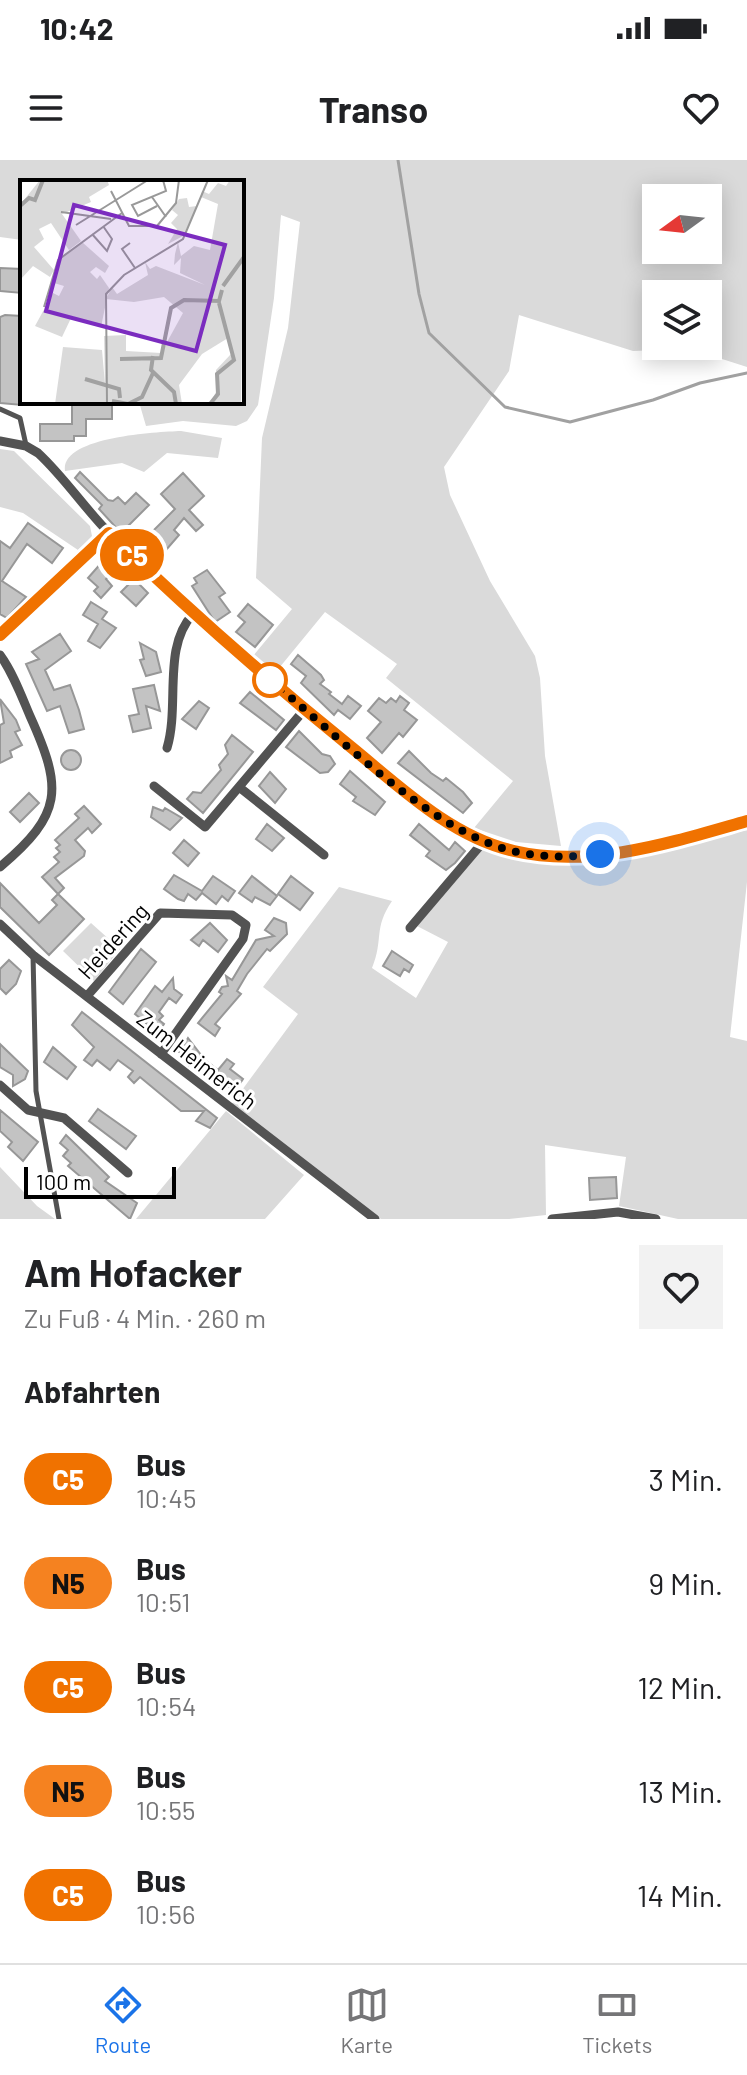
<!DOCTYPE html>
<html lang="de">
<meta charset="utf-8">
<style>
:root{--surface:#fff;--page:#f2f2f2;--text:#202124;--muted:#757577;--line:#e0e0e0;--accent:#1a73e8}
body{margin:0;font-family:Barlow,sans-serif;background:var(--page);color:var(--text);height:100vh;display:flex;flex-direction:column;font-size:30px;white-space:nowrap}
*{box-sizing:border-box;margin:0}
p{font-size:26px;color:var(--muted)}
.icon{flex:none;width:44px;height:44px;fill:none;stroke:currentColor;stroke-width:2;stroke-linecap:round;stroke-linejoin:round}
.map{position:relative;height:1059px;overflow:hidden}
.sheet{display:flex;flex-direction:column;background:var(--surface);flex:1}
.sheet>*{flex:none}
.badge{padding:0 16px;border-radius:26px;font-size:28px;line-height:52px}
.needle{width:52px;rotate:255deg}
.tools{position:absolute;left:642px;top:24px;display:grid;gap:16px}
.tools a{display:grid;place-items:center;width:80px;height:80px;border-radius:0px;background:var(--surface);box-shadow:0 4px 20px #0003;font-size:40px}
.scale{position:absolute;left:24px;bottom:20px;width:152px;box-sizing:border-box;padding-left:8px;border:4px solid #000;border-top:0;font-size:22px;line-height:28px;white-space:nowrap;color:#000;-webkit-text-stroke:6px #fff;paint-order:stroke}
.you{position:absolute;width:40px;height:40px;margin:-20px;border:6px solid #fff;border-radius:50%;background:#1a73e8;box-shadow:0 0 0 12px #1a73e833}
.map>.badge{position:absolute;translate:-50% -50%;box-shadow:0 0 0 4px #fff}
h2{padding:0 24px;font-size:30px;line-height:72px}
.round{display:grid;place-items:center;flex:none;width:84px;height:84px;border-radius:0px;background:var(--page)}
.overview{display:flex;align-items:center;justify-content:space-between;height:136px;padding:0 24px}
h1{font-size:38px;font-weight:700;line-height:60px}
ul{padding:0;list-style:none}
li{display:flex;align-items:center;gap:24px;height:104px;padding:0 24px}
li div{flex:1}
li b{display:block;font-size:30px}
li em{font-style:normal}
li .badge{min-width:88px;font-weight:700;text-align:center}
.status{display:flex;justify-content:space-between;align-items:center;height:56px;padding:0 40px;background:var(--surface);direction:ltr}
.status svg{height:22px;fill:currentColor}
header{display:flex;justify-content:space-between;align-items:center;height:104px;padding:0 24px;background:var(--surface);font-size:36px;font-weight:700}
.dock{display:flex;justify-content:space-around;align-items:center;height:112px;border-top:2px solid var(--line);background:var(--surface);font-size:22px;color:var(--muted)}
.dock a{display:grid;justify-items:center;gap:4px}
.dock .current{color:var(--accent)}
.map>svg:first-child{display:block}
.green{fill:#dadada;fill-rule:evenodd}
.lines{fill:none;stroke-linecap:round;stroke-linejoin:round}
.stream{stroke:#a1a1a1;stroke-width:3}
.building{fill:#c3c3c3;stroke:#979797;stroke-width:2}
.lane{stroke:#535353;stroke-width:5}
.street{stroke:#535353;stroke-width:9}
.line-casing{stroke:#fff;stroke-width:18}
.line{stroke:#f07200;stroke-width:12}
.walk{stroke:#000;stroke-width:8;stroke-dasharray:0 14.4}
.stop-dot{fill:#fff;stroke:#f07200;stroke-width:4}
.labels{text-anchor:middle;stroke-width:6;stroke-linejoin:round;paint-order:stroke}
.street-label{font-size:22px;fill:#000;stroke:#fff}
.inset-river{fill:none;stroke:#a1a1a1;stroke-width:4}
.inset-road{fill:none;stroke:#999;stroke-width:2}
.view{fill:#7b2cbf;fill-opacity:0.15;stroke:#7b2cbf;stroke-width:4}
.inset-edge{fill:none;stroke:#000;stroke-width:4}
</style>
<div class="status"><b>10:42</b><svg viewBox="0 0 49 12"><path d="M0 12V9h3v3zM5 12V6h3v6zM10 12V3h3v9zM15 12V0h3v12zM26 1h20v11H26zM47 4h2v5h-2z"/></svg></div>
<header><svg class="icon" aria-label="menu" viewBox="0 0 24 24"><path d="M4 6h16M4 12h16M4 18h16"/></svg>Transo<svg class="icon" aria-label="heart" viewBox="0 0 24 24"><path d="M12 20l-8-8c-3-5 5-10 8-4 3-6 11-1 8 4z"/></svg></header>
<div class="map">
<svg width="747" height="1059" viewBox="0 0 747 1059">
<rect width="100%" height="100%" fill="#fff"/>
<!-- green -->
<path class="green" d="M0,0H747V207L691,189L633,191L519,155L509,211L444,307L450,335L490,421L535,496L540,518L545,596L561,686L516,682L474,668L513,621L386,518L397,504L325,452L275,513L253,496L292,449L256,418L262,278L288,168L300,62L281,55L274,138L258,245L247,261L236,266L183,261L146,266L139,242H242V22H22V80L0,77ZM656,38H708V90H656ZM656,134H708V186H656Z
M181,271L222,278L218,298L167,293L144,312L122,303L65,311C60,277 155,272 181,271Z
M0,289L14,291L90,366L92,376L78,390L23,353L0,347Z
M747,670V722L730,877L747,881V1059H678L619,1046L626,997L545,985L546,1055L509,1059H381L231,945L298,854L263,827L339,727L392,741C373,769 384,779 372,808L416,838L448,782L417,766L483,688C584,714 649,692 747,670Z
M91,763L120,789L94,821L63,791Z
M226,951L304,1015L265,1059H136Z
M0,1007L37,1046L55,1059H0Z"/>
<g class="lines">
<!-- stream -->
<path class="stream" d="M398,0L419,134L429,173L505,247L570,262L653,240L700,223L747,213"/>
</g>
<!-- building -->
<path class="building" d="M0,108L22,109V133L0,131Z
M5,155L22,156V245L0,243V157Z
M72,242H112V259H86V276H74V281H40V264H72Z
M80,312L108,340L113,341L118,337L125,344L136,333L149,345L121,373L99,349L102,345L75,318Z
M183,313L204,336L189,350L203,365L196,371L184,358L174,370L179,375L153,405L145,398L157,385L148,376L175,349L161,334Z
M28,363L63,388L52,403L27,384L2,421L26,437L7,458L0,454V381L10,388Z
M103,401L114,411L106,419L112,426L101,438L94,431L98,427L88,418Z
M207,410L225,433L219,437L230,452L215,462L192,426L197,423L194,418Z
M134,419L148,433L136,446L121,432Z
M91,442L107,452L102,459L116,468L100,488L88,481L98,464L83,455Z
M248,444L273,465L255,487L236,472L245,462L238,456Z
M60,474L71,491L45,510L54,530L70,525L79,550L84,569L69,573L60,546L47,551L26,504L39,499L32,492Z
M140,483L156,492L161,512L146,516L140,500L144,499Z
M298,495L321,515L324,520L320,524L331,532L329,534L342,544L348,536L361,546L350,559L338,550L334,555L301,523L306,516L291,504Z
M154,525L160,551L146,546L151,568L133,572L129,556L139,554L133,529Z
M250,532L284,560L276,570L240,543Z
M400,536L409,543L404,550L417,560L403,577L399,573L382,593L367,578L381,562L368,551L379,538L386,543L391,538L396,542Z
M0,539L16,560L20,570L15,572L22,585L10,591L12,597L0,603V565L4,563Z
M199,541L209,548L196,569L182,559Z
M299,571L322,594L330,596L335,604L328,612L320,613L286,587Z
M232,575L253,592L203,653L187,639L193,632L201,633L221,610L219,605L228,594L225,585Z
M61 600a10 10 0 1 1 20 0a10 10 0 1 1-20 0Z
M409,591L431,613L443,621L446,618L463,632L472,643L463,653L398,603Z
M350,611L385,642L375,655L353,641L356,637L340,624Z
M270,612L286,629L275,643L259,626Z
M29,633L39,643L20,662L10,652Z
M84,646L101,664L92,673L88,668L75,680L85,691L84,696L55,718L64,728L58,734L42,717L59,702L54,697L60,692L56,688L60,685L55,680L79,658L75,654Z
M153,647L163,651L165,648L182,658L170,670L151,657Z
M267,664L284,678L272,691L256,679Z
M419,664L449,690L455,682L465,691L455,703L446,710L426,696L430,691L410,675Z
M184,680L199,693L188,706L173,693Z
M174,715L202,731L213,716L235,731L228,741L222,736L216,744L202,733L196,740L188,734L184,741L178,739L164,729Z
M252,716L277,736L270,745L255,737L252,742L239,733Z
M291,716L313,733L300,750L278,734Z
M0,723L39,763L57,745L52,740L58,734L84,759L49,795L0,747Z
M274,758L286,763L287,774L270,791L267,789L247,814L237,831L241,834L215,864L220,868L215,876L198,863L222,834L219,832L222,827L228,826L226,816L232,820L256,780L274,776L265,770Z
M210,763L227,780L218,792L203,780L199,786L191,780Z
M141,789L156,802L123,844L109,832Z
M392,791L413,805L409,812L404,809L400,816L383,806Z
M9,800L21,811L16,824L6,834L0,828V809Z
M173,818L174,829L182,835L176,843L169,838L159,852L163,856L159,860L164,864L158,873L135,854L155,826L162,832Z
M82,852L217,958L210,968L196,961L204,951H181L140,917L134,923L128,917L133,911L118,900L110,910L97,900L92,906L84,900L94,887L72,865Z
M188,878L205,900L218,910L227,899L234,904L230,909L243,919L235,931L192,902L189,905L188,895L179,892Z
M0,884L28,911L25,919L13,926V915L0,907Z
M53,887L76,907L67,919L44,902Z
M98,949L136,976L126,989L89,961Z
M0,950L38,982L23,1001L8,987L12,982L0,971Z
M66,975L109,1017L105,1021L137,1043L130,1059L68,1006L71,1003L63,996L68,990L60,983Z
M616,1017L617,1038L590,1040L589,1018Z"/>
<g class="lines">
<!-- lane -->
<path class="lane" d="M0,249L20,258L26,285
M33,795L36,931L59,1059"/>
<!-- street -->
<path class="street" d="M0,281L26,286L38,293C65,318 85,349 111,375C184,448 263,515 343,580C393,621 449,677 515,691C592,708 673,682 747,661
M0,475L109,373
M0,495C13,513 21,535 30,556C63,629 63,654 0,707
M167,588C180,545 162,487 193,454
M154,626L205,667L305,549
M239,627L324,695
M0,764L33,795L375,1059
M410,768L484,681
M87,836L160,753L232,755L246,765L243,779L161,894
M0,925L28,950L64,958L128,1013
M552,1059L618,1052L656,1059"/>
</g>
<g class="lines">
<!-- line casing -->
<g class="line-casing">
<path id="line" d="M0,475L109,373C186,448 267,519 351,587C399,626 451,677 514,691C591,709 673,682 747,661"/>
</g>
<!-- line -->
<use href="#line" class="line"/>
<!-- walk -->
<path class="walk" d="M270,520C333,571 423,663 502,688C534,698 568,698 600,694"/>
</g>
<!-- markers -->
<circle class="stop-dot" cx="270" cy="520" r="16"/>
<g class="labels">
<!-- street labels -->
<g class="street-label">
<text transform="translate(113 781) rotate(-48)" y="8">Heidering</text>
<text transform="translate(197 900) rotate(38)" y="8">Zum Heimerich</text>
</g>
</g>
<!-- overview -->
<g transform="translate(20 20)">
<rect width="224" height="224" fill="#fff"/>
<path d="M20,0H87L89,5L69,17L71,22L42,34L61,61L49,70L31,43L19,49L24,59L14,67L34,90L30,97L13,86L0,100V25ZM210,0H224L221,224H189L198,209L196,190L211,174L208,158L182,174L159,205L162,224H35L43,167L82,170L85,204L84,156L106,155V171L141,173L163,133L144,117L114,122L86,119L92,107L97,114L128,95L125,82L130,89L136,86L185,105L160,93L161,78L154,85L155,74L158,62L161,76L174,66L190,70L198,24L181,17L182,11L189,14L198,3L206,6ZM167,18L169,27L177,26L163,56L148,64L157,49L151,43L158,35L152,30L159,19ZM62,62L89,86L85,93L76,87L70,92L77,99L80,95L89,108L81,147L52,136L42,157L15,146L33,113L39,116L44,106L34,103L37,82Z" fill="#dadada"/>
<path class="inset-river" d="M0,26L9,18L15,20L23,0M203,106L224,77M133,176L131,190L154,212L156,224M100,179L141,178L151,128L164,120L199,121L202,110M65,199L99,209L100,218M92,221L108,224L122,217L133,193M190,224L198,214L197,194L214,180L199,123"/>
<path class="inset-road" d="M91,11L109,46H137M132,17L146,37M137,26L118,36L112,25L146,11L143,0M41,32L91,39M56,45L128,0M137,46L156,23L159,0M72,54L87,71L92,59L83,46M110,63L102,69L115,88M24,127L38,80L102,33M87,224L86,114L104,95L163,59L188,0"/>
<path class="view" d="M54,25L205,65L176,171L26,131Z"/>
<rect width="224" height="224" class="inset-edge"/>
</g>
</svg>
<div class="tools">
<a><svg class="needle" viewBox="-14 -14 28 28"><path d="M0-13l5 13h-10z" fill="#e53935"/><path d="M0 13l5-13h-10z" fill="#757577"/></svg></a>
<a><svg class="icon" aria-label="layers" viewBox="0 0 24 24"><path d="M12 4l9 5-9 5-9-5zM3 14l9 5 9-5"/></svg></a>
</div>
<div class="scale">100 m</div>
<div class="you" style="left:600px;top:694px"></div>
<b class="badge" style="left:132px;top:395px;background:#f07200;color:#fff">C5</b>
</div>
<section class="sheet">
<div class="overview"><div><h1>Am Hofacker</h1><p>Zu Fuß · 4 Min. · 260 m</p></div><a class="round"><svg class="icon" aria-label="heart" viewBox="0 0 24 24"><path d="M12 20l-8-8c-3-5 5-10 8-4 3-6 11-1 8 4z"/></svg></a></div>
<h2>Abfahrten</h2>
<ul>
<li><span class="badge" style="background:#f07200;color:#fff">C5</span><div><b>Bus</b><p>10:45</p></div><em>3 Min.</em></li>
<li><span class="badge" style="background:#f58220;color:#111">N5</span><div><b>Bus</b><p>10:51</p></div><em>9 Min.</em></li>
<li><span class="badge" style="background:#f07200;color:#fff">C5</span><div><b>Bus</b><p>10:54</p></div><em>12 Min.</em></li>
<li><span class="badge" style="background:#f58220;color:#111">N5</span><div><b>Bus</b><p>10:55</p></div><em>13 Min.</em></li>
<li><span class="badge" style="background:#f07200;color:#fff">C5</span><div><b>Bus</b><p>10:56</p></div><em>14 Min.</em></li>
</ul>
</section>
<nav class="dock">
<a class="current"><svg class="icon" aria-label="directions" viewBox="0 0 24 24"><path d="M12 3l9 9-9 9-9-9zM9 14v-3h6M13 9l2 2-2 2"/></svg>Route</a>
<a><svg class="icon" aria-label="map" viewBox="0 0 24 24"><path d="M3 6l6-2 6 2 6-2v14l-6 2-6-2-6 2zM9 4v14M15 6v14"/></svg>Karte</a>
<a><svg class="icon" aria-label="tickets" viewBox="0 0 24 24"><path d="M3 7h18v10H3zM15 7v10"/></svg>Tickets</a>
</nav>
